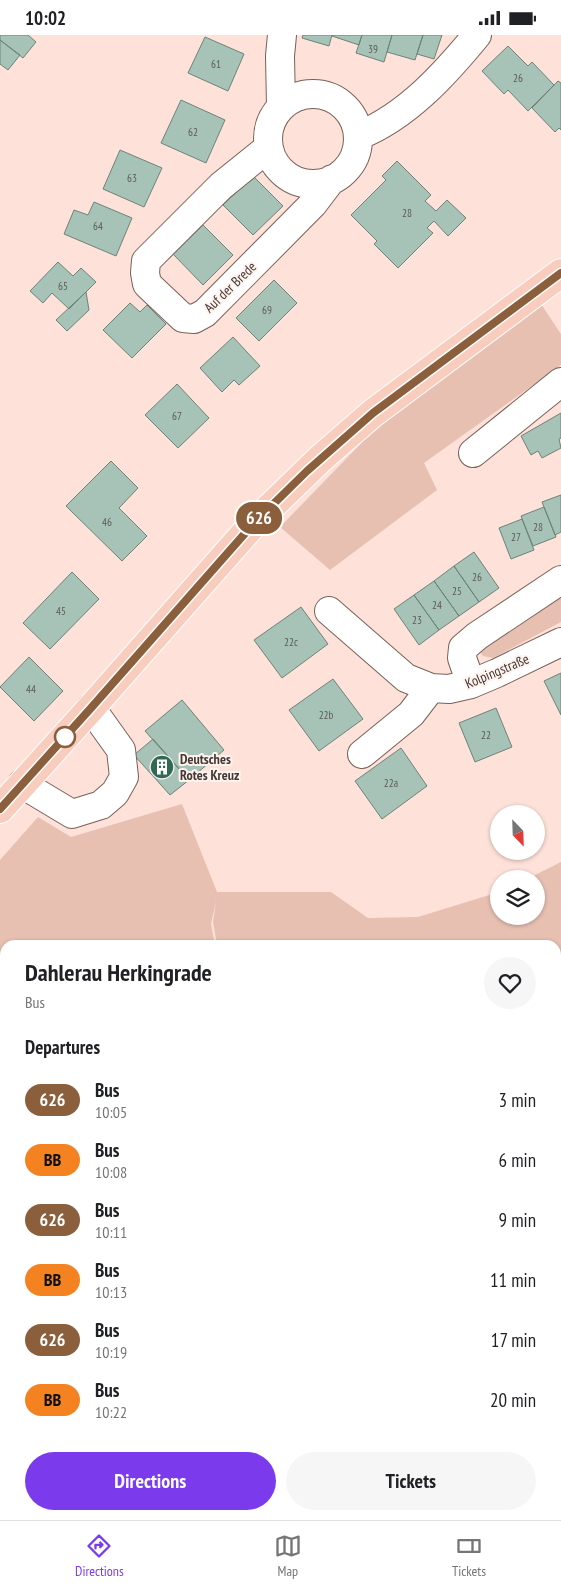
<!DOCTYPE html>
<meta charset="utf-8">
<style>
:root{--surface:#fff;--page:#f6f6f6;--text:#202124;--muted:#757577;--line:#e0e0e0;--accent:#7c3aed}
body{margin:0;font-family:"PT Sans Narrow",sans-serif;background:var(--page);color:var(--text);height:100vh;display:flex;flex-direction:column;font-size:19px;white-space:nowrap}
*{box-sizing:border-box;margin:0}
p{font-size:16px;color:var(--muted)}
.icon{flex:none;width:28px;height:28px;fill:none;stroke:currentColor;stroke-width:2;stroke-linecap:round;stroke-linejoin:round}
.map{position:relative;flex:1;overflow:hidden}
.panel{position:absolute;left:0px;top:905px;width:561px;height:580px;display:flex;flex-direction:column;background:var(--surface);border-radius:15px 15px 0 0;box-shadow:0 1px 4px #0004}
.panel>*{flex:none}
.badge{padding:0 10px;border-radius:16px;font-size:18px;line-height:32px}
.needle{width:32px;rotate:157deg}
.buttons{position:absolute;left:490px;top:770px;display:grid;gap:10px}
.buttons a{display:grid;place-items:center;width:55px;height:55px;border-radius:50%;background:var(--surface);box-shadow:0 1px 4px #0004;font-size:25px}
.map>.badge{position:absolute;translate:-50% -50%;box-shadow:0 0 0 2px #fff}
h2{padding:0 25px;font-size:19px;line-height:45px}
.round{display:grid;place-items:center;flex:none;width:52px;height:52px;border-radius:26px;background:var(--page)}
.head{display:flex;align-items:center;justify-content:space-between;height:85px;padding:0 25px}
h1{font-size:24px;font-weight:800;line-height:38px}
.primary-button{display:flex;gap:10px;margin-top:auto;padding:10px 25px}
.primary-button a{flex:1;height:58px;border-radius:30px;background:var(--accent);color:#fff;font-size:20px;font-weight:800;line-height:58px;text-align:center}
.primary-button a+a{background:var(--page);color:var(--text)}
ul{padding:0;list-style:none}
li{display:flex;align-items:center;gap:15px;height:60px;padding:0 25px}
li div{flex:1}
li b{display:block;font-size:19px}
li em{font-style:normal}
li .badge{min-width:55px;font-weight:700;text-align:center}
.status{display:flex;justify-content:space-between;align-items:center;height:35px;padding:0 25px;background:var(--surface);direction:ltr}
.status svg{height:14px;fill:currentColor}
.menu{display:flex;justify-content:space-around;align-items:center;height:70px;border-top:1px solid var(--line);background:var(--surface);font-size:14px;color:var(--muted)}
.menu a{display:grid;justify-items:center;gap:2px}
.menu .active{color:var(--accent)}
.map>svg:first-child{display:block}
.green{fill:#e7c0b2}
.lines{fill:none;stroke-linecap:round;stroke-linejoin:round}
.stream{stroke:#febea8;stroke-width:8}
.building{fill:#a7c2b6;stroke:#6b8479}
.minor-casing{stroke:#796158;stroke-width:30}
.major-casing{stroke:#fff;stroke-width:30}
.minor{stroke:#fff;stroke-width:28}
.major{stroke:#f8cdbe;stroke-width:28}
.line-casing{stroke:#fff;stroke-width:11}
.line{stroke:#8b5e3c;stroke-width:8}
.stop-dot{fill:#fff;stroke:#8b5e3c;stroke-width:2.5}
.labels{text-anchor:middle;stroke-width:4;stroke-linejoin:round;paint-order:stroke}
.number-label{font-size:11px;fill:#5d5b55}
.street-label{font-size:14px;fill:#443935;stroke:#fef3ef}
.poi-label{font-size:14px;font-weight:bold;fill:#443935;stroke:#fef3ef;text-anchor:start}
</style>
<div class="status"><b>10:02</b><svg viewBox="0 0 49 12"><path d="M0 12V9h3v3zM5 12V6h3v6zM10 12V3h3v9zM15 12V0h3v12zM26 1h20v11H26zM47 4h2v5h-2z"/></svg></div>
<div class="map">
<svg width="561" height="1485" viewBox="0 0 561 1485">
<rect width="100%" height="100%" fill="#fee1d8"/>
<!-- green -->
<path class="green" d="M541,269L561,299V330L424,428L437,455L330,535L280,492L372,397Z
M561,548V587L493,623L483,621L479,616Z
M182,769L217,857H331L368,883L418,882L499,857V881H536V844H527L561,827V1119L556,1121V910H217L213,887L216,866L211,889L215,910H5V1036L0,1037V825L38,782L71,802Z
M5,1050V1480H341L338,1485H0V1051Z
M561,1120V1485H340L343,1480H556V1122Z"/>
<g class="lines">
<!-- stream -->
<path class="stream" d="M556,1280L561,1283"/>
</g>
<!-- building -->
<path class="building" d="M0,0H28L36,7L23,23L0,5Z
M303,0H332L329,11L302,3Z
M332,0H362L359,10L332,1Z
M362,0H392L384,27L356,18Z
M392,0H423L415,25L387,17Z
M423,0H442L434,24L417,19Z
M205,2L244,19L228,56L188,38Z
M0,5L20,20L8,35L0,29Z
M508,11L528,31L532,27L554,50L528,76L508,55L504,59L482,36Z
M558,46L561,48V95L559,93L555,97L532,73Z
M181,65L225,85L206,128L161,108Z
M120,115L162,133L144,172L103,154Z
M397,126L431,160L425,166L436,176L447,165L466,183L448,201L434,186L427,193L433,198L398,233L374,209L377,206L351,180L386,145L382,141Z
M253,141L283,171L253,200L223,170Z
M94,167L132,183L116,221L64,199L74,175L88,180Z
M203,190L233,220L203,250L173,219Z
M58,227L73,241L81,233L96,247L69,274L52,258L43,268L30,256Z
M274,245L297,268L259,306L236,283Z
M86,257L89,275L67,296L56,285Z
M130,268L140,277L147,270L166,289L132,323L103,295Z
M233,302L260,331L239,350L234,345L222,357L200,333Z
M177,349L209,383L178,413L145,380Z
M561,378V403L559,404L561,413L542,423L538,416L531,420L521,401Z
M111,426L138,453L119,473L147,501L122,526L66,471Z
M561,460V497L555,500L542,467Z
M544,472L556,502L533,511L521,481Z
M522,484L534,515L511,524L499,493Z
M474,517L499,553L479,567L454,531Z
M454,531L479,567L459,581L434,546Z
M72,537L99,564L50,614L23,588Z
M434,546L459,581L439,595L414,560Z
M414,560L439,595L419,610L394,574Z
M301,572L328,609L282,643L254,605Z
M29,622L63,656L34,686L0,652Z
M561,638V680L544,646Z
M333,644L363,684L319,716L289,675Z
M182,665L224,715L189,745L145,696Z
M496,673L512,712L475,727L459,688Z
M153,704L189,745L170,760L134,720Z
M401,713L427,751L382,784L355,746Z"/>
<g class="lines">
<!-- minor casing -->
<g class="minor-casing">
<path id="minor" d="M268 104a45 45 0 1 1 90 0a45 45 0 1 1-90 0Z
M281,72L280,21L282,0
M360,100C407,81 445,39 477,0
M268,113L221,151L146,226L145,238L147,249L183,283L194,284L205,278L313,169L332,144
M473,418L561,347
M329,576L406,643L431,653L449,654L471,649L497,638L561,607
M471,649L462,623L463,613L477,601L561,545
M362,719L411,679L431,653
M22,749L72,779L101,770L115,758L124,742L121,715L91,673"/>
</g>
<!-- major casing -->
<g class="major-casing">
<path id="major" d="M0,774L91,673L255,487L320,424L373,378L561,238"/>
</g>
<!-- minor -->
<use href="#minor" class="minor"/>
<!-- major -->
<use href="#major" class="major"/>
</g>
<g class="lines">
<!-- line casing -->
<g class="line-casing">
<path id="line" d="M0,774L91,673L255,487L307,436L373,378L561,238"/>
</g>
<!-- line -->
<use href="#line" class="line"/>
</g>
<!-- icons -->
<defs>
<g id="building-disc" transform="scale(1.25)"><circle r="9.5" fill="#306a53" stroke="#fef3ef"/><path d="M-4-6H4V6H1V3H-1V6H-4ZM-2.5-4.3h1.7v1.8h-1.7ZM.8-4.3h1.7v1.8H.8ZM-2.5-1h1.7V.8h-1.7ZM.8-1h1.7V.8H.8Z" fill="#fff"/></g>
</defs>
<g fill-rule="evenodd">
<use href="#building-disc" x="162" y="732"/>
</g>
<!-- markers -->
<circle class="stop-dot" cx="65" cy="702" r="10"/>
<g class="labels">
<!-- number labels -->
<g class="number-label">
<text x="373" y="18">39</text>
<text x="216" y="33">61</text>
<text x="518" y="47">26</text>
<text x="193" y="101">62</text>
<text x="132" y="147">63</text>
<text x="407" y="182">28</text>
<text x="98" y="195">64</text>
<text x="63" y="255">65</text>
<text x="267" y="279">69</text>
<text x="177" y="385">67</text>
<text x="107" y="491">46</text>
<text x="538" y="496">28</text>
<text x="516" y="506">27</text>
<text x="477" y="546">26</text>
<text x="457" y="560">25</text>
<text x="437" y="574">24</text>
<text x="61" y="580">45</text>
<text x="417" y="589">23</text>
<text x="291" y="611">22c</text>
<text x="31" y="658">44</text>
<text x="326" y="684">22b</text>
<text x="486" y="704">22</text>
<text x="391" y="752">22a</text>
</g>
<!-- street labels -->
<g class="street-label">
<text transform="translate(230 252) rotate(-44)" y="5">Auf der Brede</text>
<text transform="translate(497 636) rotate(-23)" y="5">Kolpingstraße</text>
</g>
<!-- poi labels -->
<g class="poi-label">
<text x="180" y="729">Deutsches<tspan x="180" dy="16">Rotes Kreuz</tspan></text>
</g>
</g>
</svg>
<div class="buttons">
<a><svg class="needle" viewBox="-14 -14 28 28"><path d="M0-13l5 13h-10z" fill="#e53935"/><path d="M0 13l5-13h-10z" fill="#757577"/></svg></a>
<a><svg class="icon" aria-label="layers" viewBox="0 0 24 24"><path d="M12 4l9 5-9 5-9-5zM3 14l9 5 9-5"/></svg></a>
</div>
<b class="badge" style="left:259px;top:483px;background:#8b5e3c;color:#fff">626</b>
<section class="panel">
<div class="head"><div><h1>Dahlerau Herkingrade</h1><p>Bus</p></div><a class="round"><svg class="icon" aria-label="heart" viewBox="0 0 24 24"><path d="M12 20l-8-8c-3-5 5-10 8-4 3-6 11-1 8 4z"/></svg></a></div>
<h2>Departures</h2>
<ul>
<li><span class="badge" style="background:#8b5e3c;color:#fff">626</span><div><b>Bus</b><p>10:05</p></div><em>3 min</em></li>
<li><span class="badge" style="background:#f58220;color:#111">BB</span><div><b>Bus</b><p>10:08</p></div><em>6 min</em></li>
<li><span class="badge" style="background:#8b5e3c;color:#fff">626</span><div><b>Bus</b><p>10:11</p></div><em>9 min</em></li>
<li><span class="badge" style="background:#f58220;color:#111">BB</span><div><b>Bus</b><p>10:13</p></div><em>11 min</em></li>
<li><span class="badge" style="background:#8b5e3c;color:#fff">626</span><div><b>Bus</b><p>10:19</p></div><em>17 min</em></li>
<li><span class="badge" style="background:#f58220;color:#111">BB</span><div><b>Bus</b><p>10:22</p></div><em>20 min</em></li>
</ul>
<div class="primary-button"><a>Directions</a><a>Tickets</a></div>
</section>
</div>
<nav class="menu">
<a class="active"><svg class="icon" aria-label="directions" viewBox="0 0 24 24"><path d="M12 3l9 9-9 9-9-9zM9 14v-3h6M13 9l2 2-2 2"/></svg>Directions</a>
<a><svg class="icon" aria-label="map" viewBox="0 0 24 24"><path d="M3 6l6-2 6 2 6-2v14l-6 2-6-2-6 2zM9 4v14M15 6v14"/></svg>Map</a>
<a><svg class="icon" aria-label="tickets" viewBox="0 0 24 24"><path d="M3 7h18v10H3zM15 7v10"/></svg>Tickets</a>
</nav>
